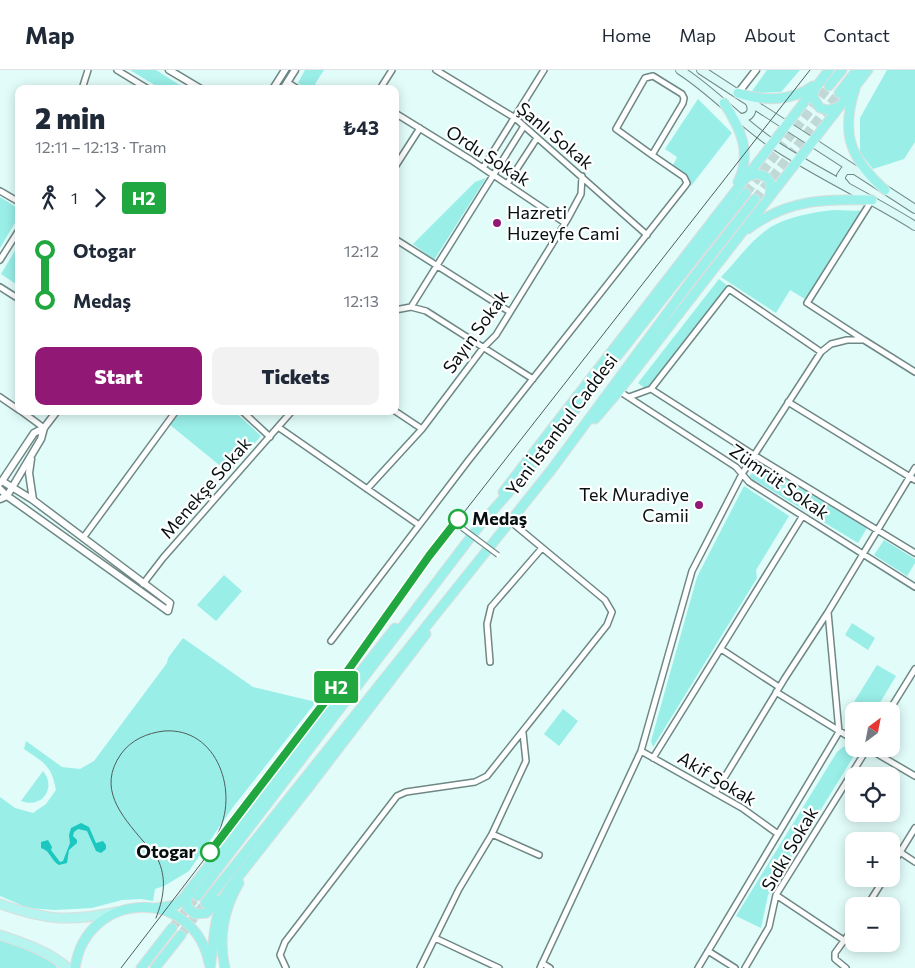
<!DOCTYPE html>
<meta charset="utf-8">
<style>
:root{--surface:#fff;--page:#f2f2f3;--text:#1f2937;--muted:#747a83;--line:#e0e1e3;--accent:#921875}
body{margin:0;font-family:Commissioner,sans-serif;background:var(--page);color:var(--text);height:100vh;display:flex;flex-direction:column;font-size:19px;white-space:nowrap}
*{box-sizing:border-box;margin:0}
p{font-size:16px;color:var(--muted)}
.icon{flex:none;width:28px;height:28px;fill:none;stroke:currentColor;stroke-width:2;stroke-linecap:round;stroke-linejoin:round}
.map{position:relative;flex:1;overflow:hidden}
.drawer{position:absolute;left:15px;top:15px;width:384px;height:330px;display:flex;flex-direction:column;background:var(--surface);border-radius:10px;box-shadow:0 2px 12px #0003}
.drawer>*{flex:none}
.badge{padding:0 10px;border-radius:4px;font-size:18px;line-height:32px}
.needle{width:32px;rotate:32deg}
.controls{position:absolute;left:845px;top:632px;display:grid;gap:10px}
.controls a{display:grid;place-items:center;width:55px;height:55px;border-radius:10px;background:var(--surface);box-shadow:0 2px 12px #0003;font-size:25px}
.map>.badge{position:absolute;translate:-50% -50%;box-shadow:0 0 0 2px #fff}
.legs{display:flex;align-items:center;gap:8px;height:55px;padding:0 20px;font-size:16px}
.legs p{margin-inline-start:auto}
.head{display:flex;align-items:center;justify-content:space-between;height:85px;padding:0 20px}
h1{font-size:28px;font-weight:800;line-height:38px}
.primary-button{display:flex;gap:10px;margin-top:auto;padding:10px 20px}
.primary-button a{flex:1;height:58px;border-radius:10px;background:var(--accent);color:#fff;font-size:20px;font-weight:800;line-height:58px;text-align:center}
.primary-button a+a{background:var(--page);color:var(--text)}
ul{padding:0 20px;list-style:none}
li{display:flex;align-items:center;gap:18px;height:50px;font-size:19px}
li i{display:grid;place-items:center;width:8px;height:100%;margin:0 6px;background:currentColor}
li i::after{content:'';width:12px;height:12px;margin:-6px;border:4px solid;border-radius:50%;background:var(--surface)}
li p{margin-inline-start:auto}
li:first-child i{background:linear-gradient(#0000 50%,currentColor 0)}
li:last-child i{background:linear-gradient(currentColor 50%,#0000 0)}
header{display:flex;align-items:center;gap:30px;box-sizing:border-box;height:70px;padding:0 25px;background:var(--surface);border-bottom:1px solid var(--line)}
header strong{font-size:24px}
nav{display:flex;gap:28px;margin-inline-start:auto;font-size:18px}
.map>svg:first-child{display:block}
.green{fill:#99eee8}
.water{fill:#1cc7c0}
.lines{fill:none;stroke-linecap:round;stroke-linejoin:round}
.trunk-tunnel{stroke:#c0d9d6;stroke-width:9;stroke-dasharray:9 4.5;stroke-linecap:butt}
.minor-casing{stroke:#6f8885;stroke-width:8}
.tertiary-casing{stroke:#6f8885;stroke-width:9}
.secondary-casing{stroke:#6f8885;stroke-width:10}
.primary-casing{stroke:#dcdede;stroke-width:11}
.trunk-casing{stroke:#dcdede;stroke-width:11}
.minor{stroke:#fff;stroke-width:5}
.tertiary{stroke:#fff;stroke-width:6}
.secondary{stroke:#daf9f7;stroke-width:8}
.primary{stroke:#b5f4ef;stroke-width:9}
.trunk{stroke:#9cf0ea;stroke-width:9}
.tram{stroke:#4f5e5d;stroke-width:1}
.pedestrian-bridge-casing{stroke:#6f8885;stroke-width:6;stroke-linecap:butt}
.pedestrian-bridge{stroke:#fff;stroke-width:4}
.line-1-casing{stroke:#fff;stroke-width:11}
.line-1{stroke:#21a73f;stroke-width:8}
.poi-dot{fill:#921875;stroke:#fff;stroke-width:2}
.stop-1-dot{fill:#fff;stroke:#21a73f;stroke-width:2.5}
.labels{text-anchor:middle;stroke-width:4.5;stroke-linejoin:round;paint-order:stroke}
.street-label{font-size:18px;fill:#071010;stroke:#fff}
.poi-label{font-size:18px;fill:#071010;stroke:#fff;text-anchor:start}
.stop-label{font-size:18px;font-weight:bold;fill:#071010;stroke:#fff;text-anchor:start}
</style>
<header>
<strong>Map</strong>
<nav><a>Home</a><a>Map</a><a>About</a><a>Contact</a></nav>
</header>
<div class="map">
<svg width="915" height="898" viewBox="0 0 915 898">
<rect width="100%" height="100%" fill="#e1fcf9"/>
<!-- green -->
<path class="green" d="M130,0H156L186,19H161Z
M305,0H324L315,14L322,19H306L298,13Z
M767,0H800L781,22L754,23L752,21Z
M887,0H915V72L904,89L873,99L860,83V48Z
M698,29L732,63L691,116L670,102L677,87L665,79Z
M486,108L434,190L413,174L475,112Z
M0,127L19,139V146L0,178Z
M834,140L862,141L805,229L790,220L776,243L721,207C734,194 749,173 764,162C780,148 813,142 834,140Z
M19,174V216L1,204Z
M719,209L728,216L647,320L638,313Z
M178,341H234L261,366L229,403L169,354Z
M759,393L867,458L858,473L749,407Z
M744,416L789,446L756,500L757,508L653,677L651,671L697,507Z
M884,470L915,489V493L907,506L874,485Z
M224,505L242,521L216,551L197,535Z
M852,553L875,568L868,580L845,565Z
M183,568L253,617L316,632L233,737L189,801L164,816L155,819L153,831L141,829L122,830L92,838L54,840L28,838L0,826V727L15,738L33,743L46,734L56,720C51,694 44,693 24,679L26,671L62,697L80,699L94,691L167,593L168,588Z
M877,595L896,606L875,641H870L854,632Z
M563,639L578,651L559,676L544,664Z
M849,676L857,681L768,825L761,858L736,846L837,682L843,677Z
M43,701C57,718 42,739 21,731Z
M0,868L46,886L58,898H0Z"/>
<!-- water -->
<path class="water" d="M81,753L89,757L96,773L103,771L106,775V779L101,783L96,781L87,761L78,759L74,762L73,766L77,770V773L69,780L67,793L59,795C51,791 51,781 41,778V772L48,770L52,777L51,780L60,792L63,791L70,773L69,765L71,758Z"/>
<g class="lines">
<!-- trunk-tunnel -->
<path class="trunk-tunnel" d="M746,123L829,16
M755,129L839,23
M172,858L197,826
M181,865L205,833"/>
<!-- minor casing -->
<g class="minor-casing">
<path id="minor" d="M117,0L148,19
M436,0L515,48L647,165
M287,12L298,19
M82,19L88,0
M380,19L392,0
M395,43L471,90L565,153
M395,97L420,58
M483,98L544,0
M507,114L537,68
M0,121L19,132
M395,169L510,242
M0,190L19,160
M0,217L19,229
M411,237L524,56
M395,240L411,237L426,241L533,309
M864,270L807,233L872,130
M651,319L729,219L821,282
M619,321L736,397L749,412L915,517
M0,327L19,340
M629,327L651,319L754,385L915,483
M788,332L915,410
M21,341L44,358
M242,341L270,367
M395,341L422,359
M278,357L419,455
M367,419L422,359L483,278L496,265L567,150L581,124L582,106
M83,468L176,341
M143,514L163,488L292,341
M331,571L468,391L685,116L687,113L684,107L652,85L683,33L684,28L682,24L653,6L645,8L616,59L652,85
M721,579L779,617
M490,592L487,554L491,537L542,478
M776,622L854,670
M889,641L915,599
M869,679L915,706
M641,681L742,738L778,764
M653,688L802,447
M715,723L785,608L828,542
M492,764L539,785
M900,782L915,792
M891,797L915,758
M776,825L845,871
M867,836L884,809
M435,868L499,898
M708,881L735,898
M542,893L550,898
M286,898L280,885L285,872L397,726L406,722L475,712L487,706L607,555L612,542L605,530L510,451
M420,898L459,819L492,764L526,691L523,663
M540,898L641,681L692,501L742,404L821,282L831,274L847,270H864L915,302
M698,898L839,662L828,542L915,398
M745,898L769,857L776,825L867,679
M846,898L835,889V883L854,857"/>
</g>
<!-- tertiary casing -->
<g class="tertiary-casing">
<path id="tertiary" d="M169,0L201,19
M273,19L285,0
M283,19L295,0
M738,23L756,0
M31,389L29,403L33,430
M2,411L34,363L44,358L57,341
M0,413L2,411L33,430L170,533L168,541L17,433L7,426L0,429
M0,419L7,426L41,369L44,358"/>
</g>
<!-- secondary casing -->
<g class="secondary-casing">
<path id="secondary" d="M680,0C713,21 739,51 773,74C818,104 869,127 915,156
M701,0L915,139
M739,48C750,48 755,41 749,31
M846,116L841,110V106L845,100H854"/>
</g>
<!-- primary casing -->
<g class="primary-casing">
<path id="primary" d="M0,834C45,850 69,852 116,842
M0,865C24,873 48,881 68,898"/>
</g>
<!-- trunk casing -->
<g class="trunk-casing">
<path id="trunk" d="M829,16L842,0
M815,17L813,27L820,38L828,40L838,37
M855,19C840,65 851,89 885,120
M738,23C762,31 791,32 813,16
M839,23L857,0
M724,33C741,59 752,83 738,112
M747,107C762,100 774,108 770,124
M748,159C788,129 824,129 872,130
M595,349L619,321L868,0
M503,422L829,0
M189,823L187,829V837L195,844L206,843L219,830
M197,826L480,455L517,413L746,123
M205,833L552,399L690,212L755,129
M156,838L176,835L184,827L395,558
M75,898C86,820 194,816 209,893
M141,898L172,858
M155,898L181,865
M210,898C215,868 212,848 228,820L312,713L426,564
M225,898C218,868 224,839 239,813"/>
</g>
<!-- minor -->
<use href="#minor" class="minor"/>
<!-- tertiary -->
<use href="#tertiary" class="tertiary"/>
<!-- secondary -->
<use href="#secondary" class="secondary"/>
<!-- primary -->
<use href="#primary" class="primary"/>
<!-- trunk -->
<use href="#trunk" class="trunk"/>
<!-- tram -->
<path class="tram" d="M156,848C163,830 167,811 159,792C156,784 149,777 143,771C121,745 97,718 121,684C131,670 147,663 164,661C218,657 240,724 217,765
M121,898L334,620L429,487L810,0"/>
<!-- pedestrian-bridge casing -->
<g class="pedestrian-bridge-casing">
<path id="pedestrian-bridge" d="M462,458L498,485"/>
</g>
<!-- pedestrian-bridge -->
<use href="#pedestrian-bridge" class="pedestrian-bridge"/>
</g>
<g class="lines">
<!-- line-1 casing -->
<g class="line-1-casing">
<path id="line-1" d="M210,782L334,620L429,486L458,449"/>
</g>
<!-- line-1 -->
<use href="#line-1" class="line-1"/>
</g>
<!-- markers -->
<g class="poi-dot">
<circle cx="497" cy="153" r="5"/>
<circle cx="699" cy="435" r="5"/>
</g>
<g class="stop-1-dot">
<circle cx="458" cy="449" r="9"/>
<circle cx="210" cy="782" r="9"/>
</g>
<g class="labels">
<!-- street labels -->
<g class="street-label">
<text transform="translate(555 66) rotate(40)" y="6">Şanlı Sokak</text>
<text transform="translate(488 86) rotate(33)" y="6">Ordu Sokak</text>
<text transform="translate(476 262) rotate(-54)" y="6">Sayın Sokak</text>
<text transform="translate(562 355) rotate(-53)" y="6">Yeni İstanbul Caddesi</text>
<text transform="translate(779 412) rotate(35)" y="6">Zümrüt Sokak</text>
<text transform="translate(206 418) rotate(-49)" y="6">Menekşe Sokak</text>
<text transform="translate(717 709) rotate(31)" y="6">Akif Sokak</text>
<text transform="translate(790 779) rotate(-60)" y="6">Sıdkı Sokak</text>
</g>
<!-- poi labels -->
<g class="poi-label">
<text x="507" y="149">Hazreti<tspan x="507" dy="21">Huzeyfe Cami</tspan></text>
<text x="689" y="431" text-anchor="end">Tek Muradiye<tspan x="689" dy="21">Camii</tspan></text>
</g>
<!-- stop labels -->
<g class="stop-label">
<text x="472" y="455">Medaş</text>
<text x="196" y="788" text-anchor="end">Otogar</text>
</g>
</g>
</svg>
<div class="controls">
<a><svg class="needle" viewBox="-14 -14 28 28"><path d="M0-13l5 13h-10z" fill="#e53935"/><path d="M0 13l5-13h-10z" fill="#747a83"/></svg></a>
<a><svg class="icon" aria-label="locate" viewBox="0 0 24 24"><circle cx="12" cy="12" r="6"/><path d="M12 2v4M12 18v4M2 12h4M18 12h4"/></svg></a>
<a>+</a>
<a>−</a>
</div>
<b class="badge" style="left:336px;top:617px;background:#21a73f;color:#fff">H2</b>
<section class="drawer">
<div class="head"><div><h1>2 min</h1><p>12:11 – 12:13 · Tram</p></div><b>₺43</b></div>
<div class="legs"><svg class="icon" aria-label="walk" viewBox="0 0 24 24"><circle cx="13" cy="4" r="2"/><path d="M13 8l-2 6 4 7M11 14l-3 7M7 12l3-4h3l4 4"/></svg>1<svg class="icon" aria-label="forward" viewBox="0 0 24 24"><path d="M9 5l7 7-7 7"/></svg><b class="badge" style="background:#21a73f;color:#fff">H2</b></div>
<ul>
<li><i style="color:#21a73f"></i><b>Otogar</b><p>12:12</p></li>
<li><i style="color:#21a73f"></i><b>Medaş</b><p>12:13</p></li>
</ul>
<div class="primary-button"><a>Start</a><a>Tickets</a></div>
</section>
</div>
